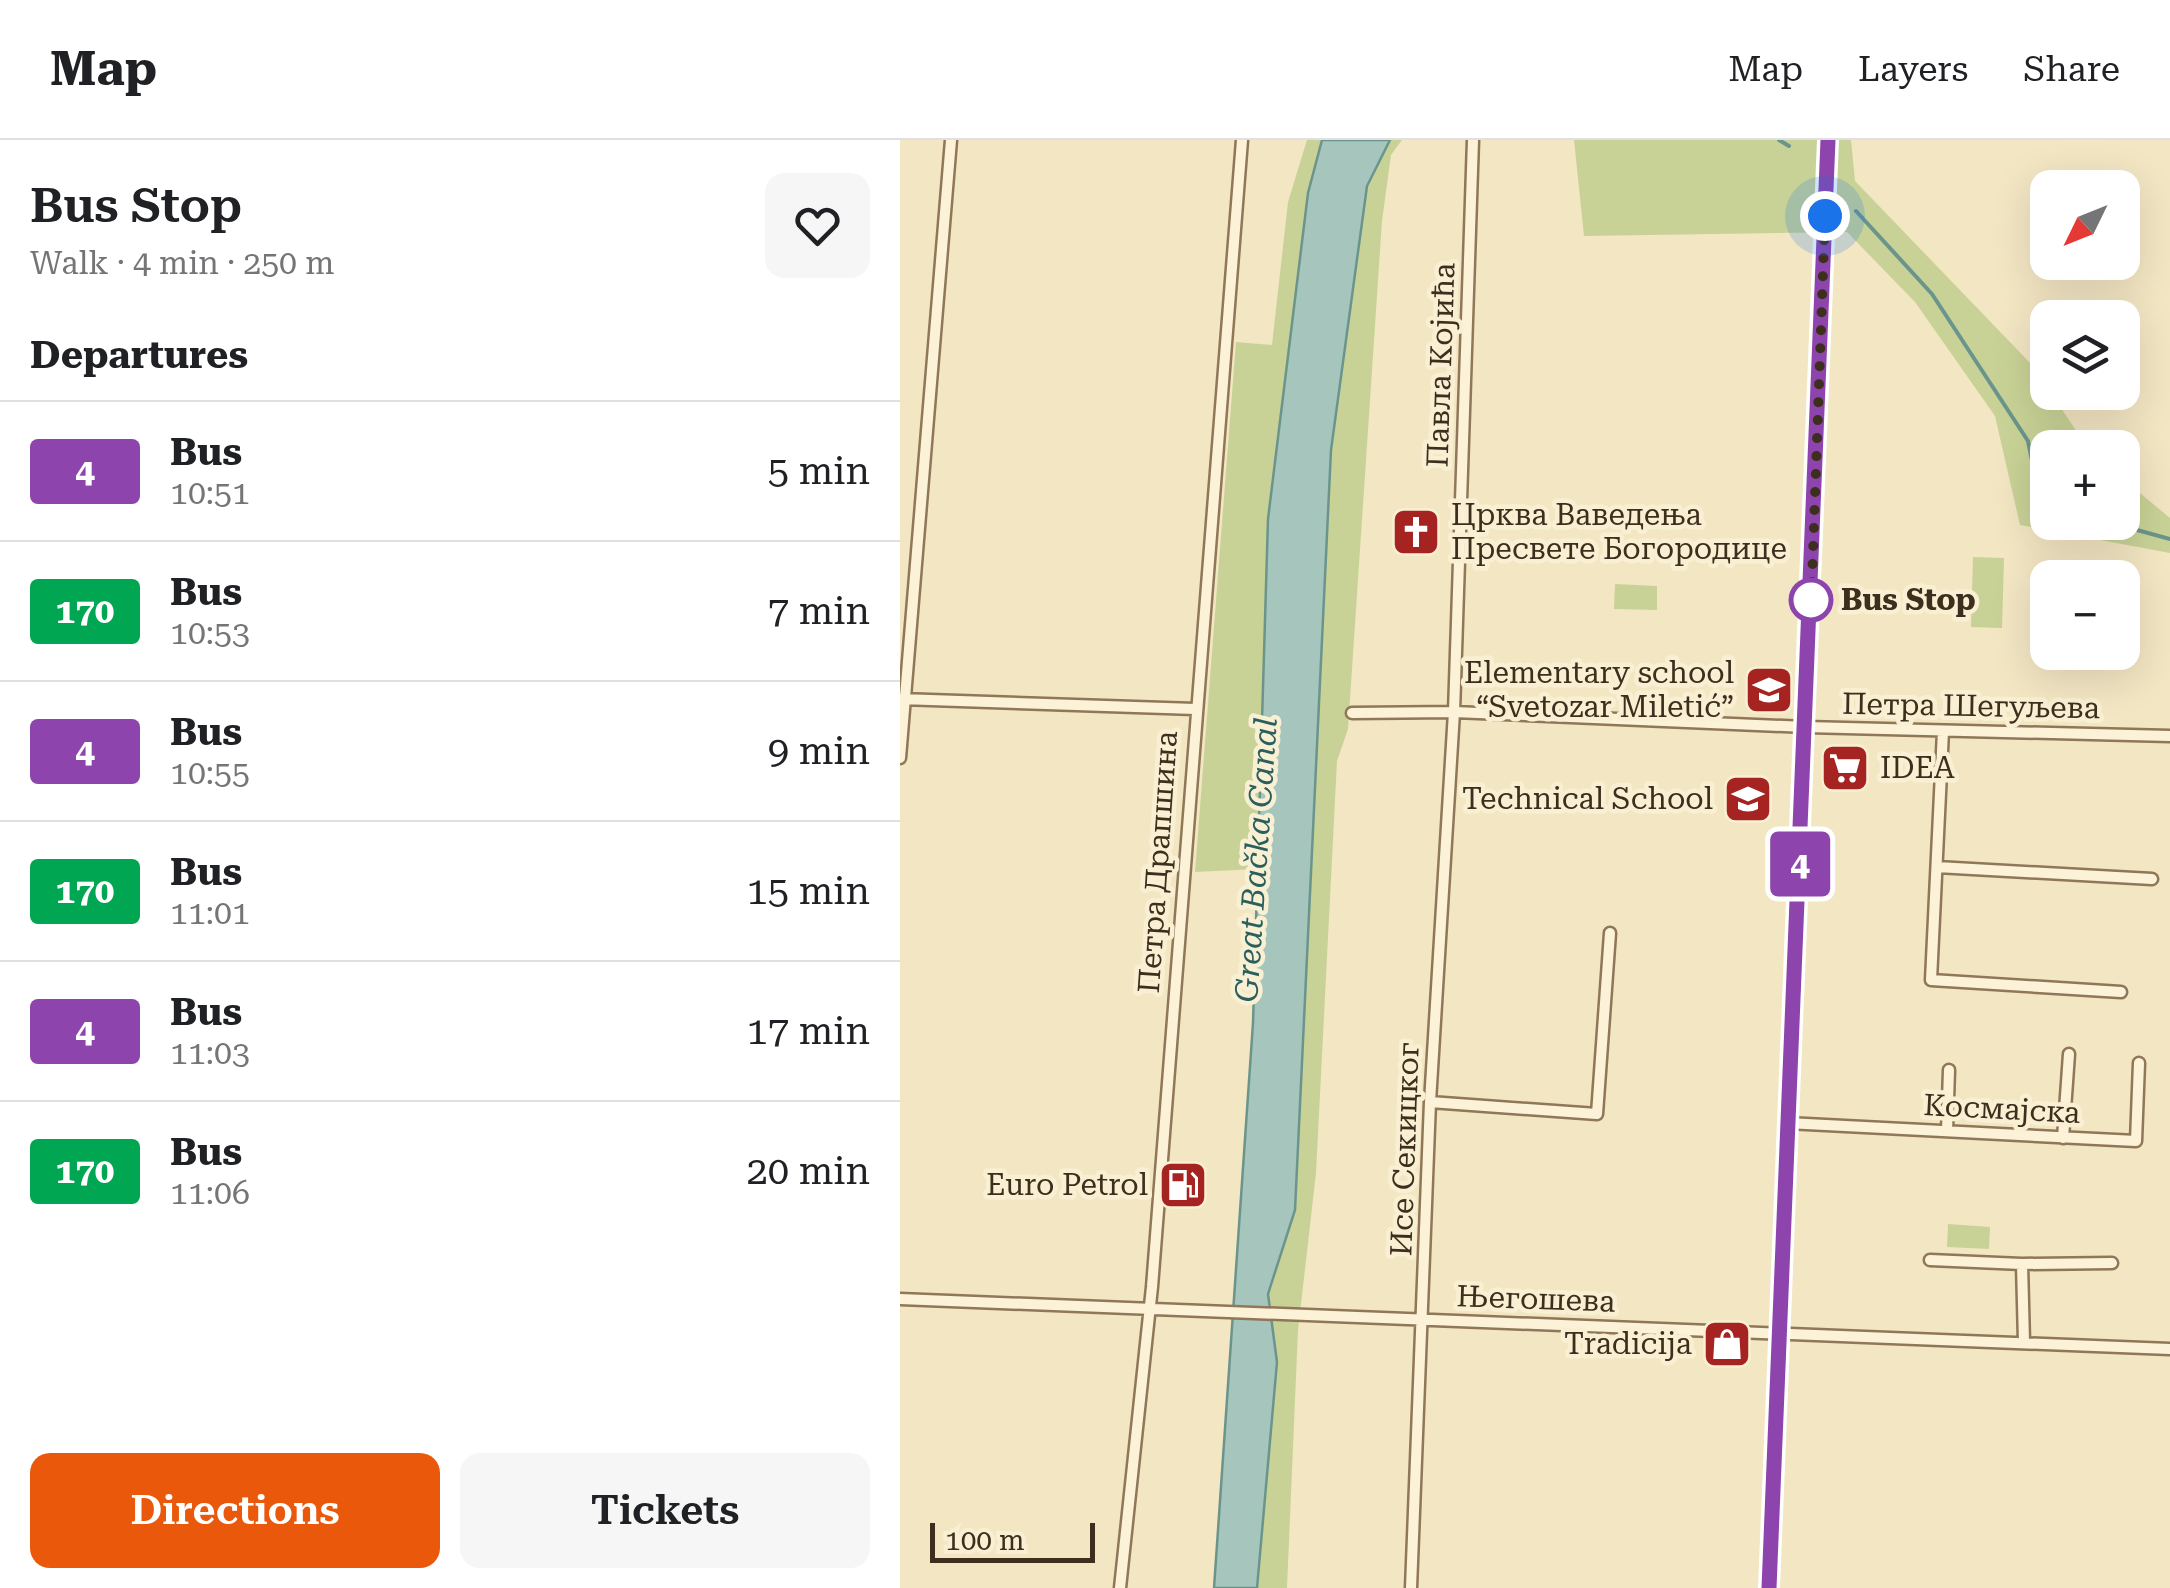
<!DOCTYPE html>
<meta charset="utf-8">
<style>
:root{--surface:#fff;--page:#f6f6f6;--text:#202124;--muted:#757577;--line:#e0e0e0;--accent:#ea580c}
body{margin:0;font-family:"Roboto Serif",serif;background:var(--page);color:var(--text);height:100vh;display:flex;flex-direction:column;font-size:38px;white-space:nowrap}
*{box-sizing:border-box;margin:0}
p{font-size:32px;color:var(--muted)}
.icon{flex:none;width:55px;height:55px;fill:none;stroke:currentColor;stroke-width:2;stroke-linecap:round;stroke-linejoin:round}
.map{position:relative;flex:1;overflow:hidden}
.sheet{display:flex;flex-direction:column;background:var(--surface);width:900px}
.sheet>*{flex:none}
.badge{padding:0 20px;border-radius:8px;font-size:35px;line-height:65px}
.needle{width:65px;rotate:227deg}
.buttons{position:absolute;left:1130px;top:30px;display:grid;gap:20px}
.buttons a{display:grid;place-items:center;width:110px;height:110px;border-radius:20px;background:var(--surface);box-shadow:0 10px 40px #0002;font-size:50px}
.scale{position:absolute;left:30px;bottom:25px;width:165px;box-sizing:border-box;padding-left:10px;border:5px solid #3e2e1d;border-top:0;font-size:28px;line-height:35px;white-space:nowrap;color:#3e2e1d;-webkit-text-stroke:8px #f9f0d4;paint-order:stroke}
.you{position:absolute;width:50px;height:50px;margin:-25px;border:8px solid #fff;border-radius:50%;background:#1a73e8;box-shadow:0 0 0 15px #1a73e833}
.map>.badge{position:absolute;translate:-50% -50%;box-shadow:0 0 0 5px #fff}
h2{padding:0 30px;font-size:38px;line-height:90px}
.round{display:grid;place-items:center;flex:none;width:105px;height:105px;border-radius:20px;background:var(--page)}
.headline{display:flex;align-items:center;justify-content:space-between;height:170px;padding:0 30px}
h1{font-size:48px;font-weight:600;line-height:75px}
.cta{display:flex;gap:20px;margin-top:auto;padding:20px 30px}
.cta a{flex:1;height:115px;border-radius:20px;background:var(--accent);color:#fff;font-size:40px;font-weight:600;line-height:115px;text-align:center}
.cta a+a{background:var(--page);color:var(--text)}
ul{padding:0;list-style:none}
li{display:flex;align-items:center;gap:30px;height:140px;padding:0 30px;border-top:2px solid var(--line)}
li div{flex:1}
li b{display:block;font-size:38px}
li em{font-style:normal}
li .badge{min-width:110px;font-weight:700;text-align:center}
header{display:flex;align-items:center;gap:60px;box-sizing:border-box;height:140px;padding:0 50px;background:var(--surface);border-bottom:2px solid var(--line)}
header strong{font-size:48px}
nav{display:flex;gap:55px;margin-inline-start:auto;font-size:35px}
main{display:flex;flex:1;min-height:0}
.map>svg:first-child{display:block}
.green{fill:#c9d296}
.water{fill:#a6c5bd;stroke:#6b958c;stroke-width:2.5}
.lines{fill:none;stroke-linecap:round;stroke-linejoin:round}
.stream{stroke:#6b958c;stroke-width:4}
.minor-casing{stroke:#8f7758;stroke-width:15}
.minor{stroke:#fcf2d8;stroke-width:10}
.line-casing{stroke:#fff;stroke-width:22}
.line{stroke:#8e44ad;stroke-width:15}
.walk{stroke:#3e2e1d;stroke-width:10;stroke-dasharray:0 18}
.stop-dot{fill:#fff;stroke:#8e44ad;stroke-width:5}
.labels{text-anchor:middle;stroke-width:9;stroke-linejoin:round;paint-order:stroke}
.street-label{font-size:30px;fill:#3e2e1d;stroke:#f9f0d4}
.poi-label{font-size:30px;fill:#3e2e1d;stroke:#f9f0d4;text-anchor:end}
.stop-label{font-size:30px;font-weight:bold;fill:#3e2e1d;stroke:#f9f0d4;text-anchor:start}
.water-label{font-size:32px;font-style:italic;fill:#2b5f5d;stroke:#f9f0d4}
</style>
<header>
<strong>Map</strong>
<nav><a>Map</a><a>Layers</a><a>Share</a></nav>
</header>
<main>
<section class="sheet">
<div class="headline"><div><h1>Bus Stop</h1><p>Walk · 4 min · 250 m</p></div><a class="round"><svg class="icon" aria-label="heart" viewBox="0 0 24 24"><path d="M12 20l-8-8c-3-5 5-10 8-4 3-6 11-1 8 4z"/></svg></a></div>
<h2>Departures</h2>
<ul>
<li><span class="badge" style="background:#8e44ad;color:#fff">4</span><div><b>Bus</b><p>10:51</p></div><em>5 min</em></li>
<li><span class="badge" style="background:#00a651;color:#fff">170</span><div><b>Bus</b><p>10:53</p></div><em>7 min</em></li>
<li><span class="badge" style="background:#8e44ad;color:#fff">4</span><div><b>Bus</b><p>10:55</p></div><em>9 min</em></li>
<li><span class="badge" style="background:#00a651;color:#fff">170</span><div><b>Bus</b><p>11:01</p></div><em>15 min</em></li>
<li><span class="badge" style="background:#8e44ad;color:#fff">4</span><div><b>Bus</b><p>11:03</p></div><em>17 min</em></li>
<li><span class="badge" style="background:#00a651;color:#fff">170</span><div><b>Bus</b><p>11:06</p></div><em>20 min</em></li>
</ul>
<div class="cta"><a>Directions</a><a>Tickets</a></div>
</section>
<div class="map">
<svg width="1270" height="1448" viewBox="0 0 1270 1448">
<rect width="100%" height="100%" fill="#f3e6c3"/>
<!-- green -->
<path class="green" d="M407,0H422L408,53L368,379L358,729L295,732L336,202L372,205L388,62Z
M490,0H502L491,15L482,81L448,589L437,621L416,1033L398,1190L387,1448H357L377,1222L368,1154L395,1070L431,310L467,46Z
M674,0H951L955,41L1133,226L1187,307L1148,308V382H1222L1223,339L1270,378V413L1120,385L1095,276L1015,162L947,92L684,96Z
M1073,417L1104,418L1102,488L1071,487Z
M715,444L757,446V470L714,469Z
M1048,1084L1090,1087L1089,1109L1047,1107Z"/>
<!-- water -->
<path class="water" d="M422,0H490L467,46L431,310L395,1070L368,1154L377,1222L357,1448H314L353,883L368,379L408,53Z"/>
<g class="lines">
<!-- stream -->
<path class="stream" d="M879,0L889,6
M956,71L1032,154L1128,301L1141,365L1148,367
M1208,382L1270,399"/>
<!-- minor casing -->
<g class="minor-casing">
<path id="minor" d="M1,559L295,569
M452,573L554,572L906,587L1270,596
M1043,591L1031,840L1221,852
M0,618L51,0
M1037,727L1252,739
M530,962L697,974L710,793
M887,983L1236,1001L1239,923
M1047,991L1049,930
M1163,998L1169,914
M1030,1120L1122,1124L1124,1202
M1122,1124L1212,1123
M0,1159L1270,1209
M220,1448L252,1147L342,0
M511,1448L530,962L554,572L573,0
M869,1448L927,0"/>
</g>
<!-- minor -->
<use href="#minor" class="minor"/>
</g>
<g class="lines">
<!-- line casing -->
<g class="line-casing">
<path id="line" d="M869,1448L928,0"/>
</g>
<!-- line -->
<use href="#line" class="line"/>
<!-- walk -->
<path class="walk" d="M911,460V469L925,76"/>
</g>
<!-- icons -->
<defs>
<g id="church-square" transform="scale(2.5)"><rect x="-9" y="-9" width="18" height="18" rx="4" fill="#a52421" stroke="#f9f0d4"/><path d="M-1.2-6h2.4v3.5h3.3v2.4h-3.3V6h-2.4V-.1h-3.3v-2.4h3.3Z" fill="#fff"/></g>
<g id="school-square" transform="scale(2.5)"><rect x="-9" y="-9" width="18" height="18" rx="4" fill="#a52421" stroke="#f9f0d4"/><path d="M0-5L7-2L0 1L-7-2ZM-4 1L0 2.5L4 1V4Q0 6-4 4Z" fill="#fff"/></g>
<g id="supermarket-square" transform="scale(2.5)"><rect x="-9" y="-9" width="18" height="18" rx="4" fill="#a52421" stroke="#f9f0d4"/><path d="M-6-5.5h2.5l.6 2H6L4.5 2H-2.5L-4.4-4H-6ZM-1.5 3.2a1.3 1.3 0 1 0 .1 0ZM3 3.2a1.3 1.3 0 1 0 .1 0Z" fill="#fff"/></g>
<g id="fuel-square" transform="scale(2.5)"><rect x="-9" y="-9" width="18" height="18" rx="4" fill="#a52421" stroke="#f9f0d4"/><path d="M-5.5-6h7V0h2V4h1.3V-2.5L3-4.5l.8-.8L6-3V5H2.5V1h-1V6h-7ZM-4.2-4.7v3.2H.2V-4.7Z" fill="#fff"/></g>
<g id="shop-square" transform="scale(2.5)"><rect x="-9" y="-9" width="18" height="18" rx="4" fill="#a52421" stroke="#f9f0d4"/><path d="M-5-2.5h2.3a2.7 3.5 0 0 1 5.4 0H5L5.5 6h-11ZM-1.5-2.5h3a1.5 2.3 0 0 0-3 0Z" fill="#fff"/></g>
</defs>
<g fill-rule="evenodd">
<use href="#church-square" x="516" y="392"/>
<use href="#school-square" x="869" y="550"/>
<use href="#supermarket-square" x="945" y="628"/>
<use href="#school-square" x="848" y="659"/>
<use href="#fuel-square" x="283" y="1045"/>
<use href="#shop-square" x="827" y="1204"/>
</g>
<!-- markers -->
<circle class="stop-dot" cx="911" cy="460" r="20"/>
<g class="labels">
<!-- street labels -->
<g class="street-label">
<text transform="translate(541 225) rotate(-88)" y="10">Павла Којића</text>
<text transform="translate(1071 566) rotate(1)" y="10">Петра Шегуљева</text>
<text transform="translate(258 722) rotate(-86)" y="10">Петра Драпшина</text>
<text transform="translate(1102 969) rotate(3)" y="10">Космајска</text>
<text transform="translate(505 1009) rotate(-88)" y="10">Исе Секицког</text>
<text transform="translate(636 1159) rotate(2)" y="10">Његошева</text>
</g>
<!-- poi labels -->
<g class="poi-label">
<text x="551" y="385" text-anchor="start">Црква Ваведења<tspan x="551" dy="34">Пресвете Богородице</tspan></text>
<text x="834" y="543">Elementary school<tspan x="834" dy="34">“Svetozar Miletić”</tspan></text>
<text x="980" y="638" text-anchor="start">IDEA</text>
<text x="813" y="669">Technical School</text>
<text x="248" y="1055">Euro Petrol</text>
<text x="792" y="1214">Tradicija</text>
</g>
<!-- stop labels -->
<g class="stop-label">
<text x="941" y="470">Bus Stop</text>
</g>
<!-- water labels -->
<g class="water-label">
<text transform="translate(356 720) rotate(-86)" y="11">Great Bačka Canal</text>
</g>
</g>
</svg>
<div class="buttons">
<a><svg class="needle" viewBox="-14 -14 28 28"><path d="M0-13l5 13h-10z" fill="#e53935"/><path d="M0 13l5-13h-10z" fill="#757577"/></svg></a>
<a><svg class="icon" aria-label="layers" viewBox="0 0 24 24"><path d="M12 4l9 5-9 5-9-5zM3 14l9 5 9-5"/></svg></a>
<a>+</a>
<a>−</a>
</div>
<div class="scale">100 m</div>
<div class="you" style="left:925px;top:76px"></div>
<b class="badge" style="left:900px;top:724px;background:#8e44ad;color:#fff">4</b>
</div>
</main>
